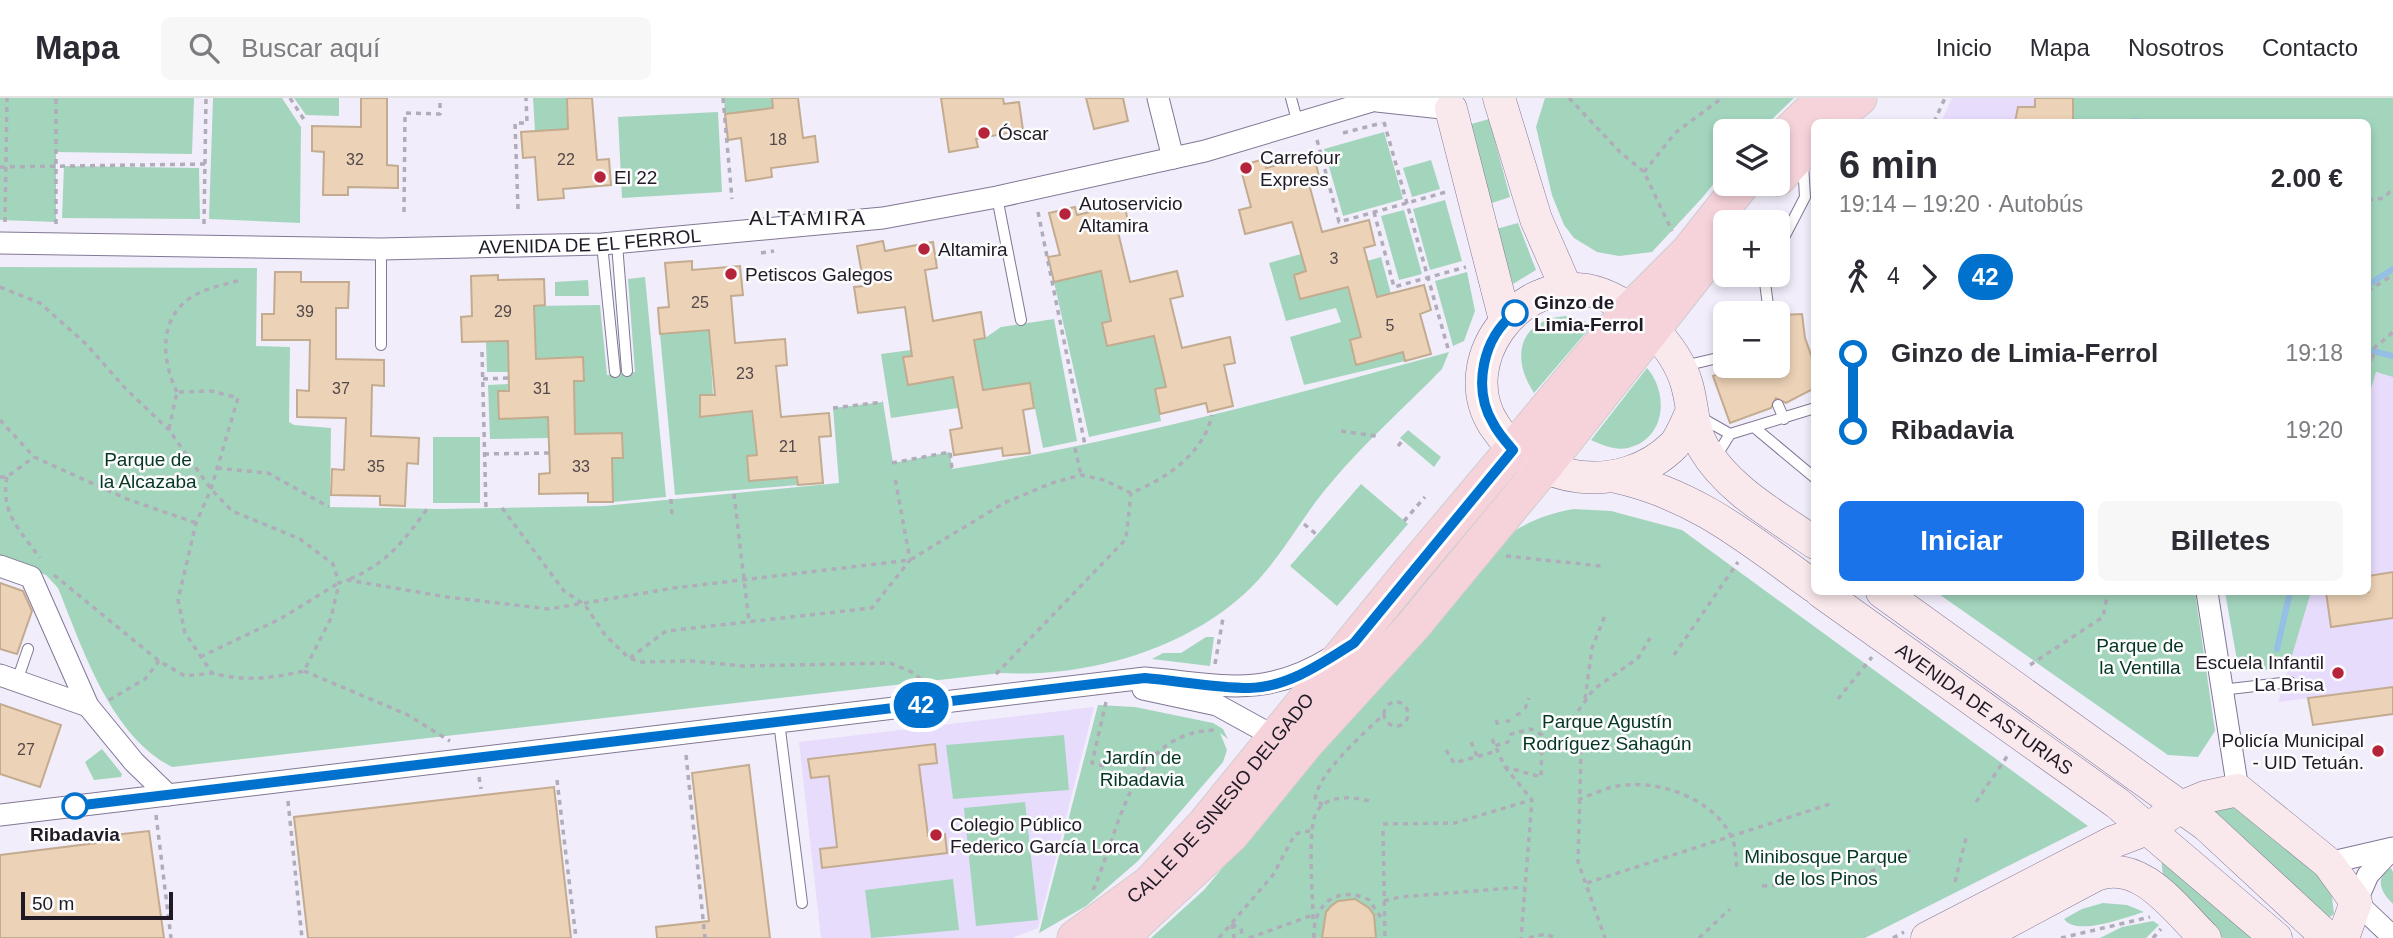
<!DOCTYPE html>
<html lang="es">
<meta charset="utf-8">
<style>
:root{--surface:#fff;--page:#f7f7f7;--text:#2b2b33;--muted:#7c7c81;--line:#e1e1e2;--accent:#1a73e8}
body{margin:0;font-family:Arial,sans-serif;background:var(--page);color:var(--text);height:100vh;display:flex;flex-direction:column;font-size:26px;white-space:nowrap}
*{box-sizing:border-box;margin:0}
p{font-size:23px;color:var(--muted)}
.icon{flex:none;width:38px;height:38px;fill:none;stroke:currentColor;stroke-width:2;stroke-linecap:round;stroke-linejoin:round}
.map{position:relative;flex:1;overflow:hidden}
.details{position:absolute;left:1811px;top:21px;width:560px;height:476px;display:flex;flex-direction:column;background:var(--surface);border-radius:10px;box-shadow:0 4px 10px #0003}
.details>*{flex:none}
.badge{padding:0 14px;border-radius:23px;font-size:24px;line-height:46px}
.tools{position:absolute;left:1713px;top:21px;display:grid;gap:14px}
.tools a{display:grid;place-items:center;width:77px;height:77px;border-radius:10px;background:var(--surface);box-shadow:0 4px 10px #0003;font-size:35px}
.scale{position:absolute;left:21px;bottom:18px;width:152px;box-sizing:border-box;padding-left:7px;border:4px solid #1f1a26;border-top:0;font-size:19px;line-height:24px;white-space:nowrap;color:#1f1a26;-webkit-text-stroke:5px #fcfcfc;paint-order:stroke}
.map>.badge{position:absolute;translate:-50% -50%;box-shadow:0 0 0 4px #fff}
.legs{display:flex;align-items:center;gap:10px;height:77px;padding:0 28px;font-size:23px}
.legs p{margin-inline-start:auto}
.head{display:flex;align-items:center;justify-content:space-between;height:119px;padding:0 28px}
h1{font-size:38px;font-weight:600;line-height:52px}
.action{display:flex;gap:14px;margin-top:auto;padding:14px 28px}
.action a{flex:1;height:80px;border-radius:10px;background:var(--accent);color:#fff;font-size:28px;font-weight:600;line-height:80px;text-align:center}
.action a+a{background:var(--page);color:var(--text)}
ul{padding:0 28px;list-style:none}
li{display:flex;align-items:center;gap:24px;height:77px;font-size:26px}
li i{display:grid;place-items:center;width:10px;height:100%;margin:0 9px;background:currentColor}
li i::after{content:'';width:18px;height:18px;margin:-9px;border:5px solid;border-radius:50%;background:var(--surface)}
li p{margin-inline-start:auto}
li:first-child i{background:linear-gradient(#0000 50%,currentColor 0)}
li:last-child i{background:linear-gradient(currentColor 50%,#0000 0)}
header{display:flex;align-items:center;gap:42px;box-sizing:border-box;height:98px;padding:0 35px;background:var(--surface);border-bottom:2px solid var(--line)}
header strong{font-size:33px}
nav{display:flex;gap:38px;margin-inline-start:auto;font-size:24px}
.search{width:490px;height:63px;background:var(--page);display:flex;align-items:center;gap:18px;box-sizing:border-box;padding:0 24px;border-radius:10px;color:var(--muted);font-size:26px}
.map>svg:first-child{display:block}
.built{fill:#e8dcfc}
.green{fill:#a3d5bd}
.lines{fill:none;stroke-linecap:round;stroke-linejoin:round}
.stream{stroke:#95bfe4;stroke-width:6}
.building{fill:#ecd2b7;stroke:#c3ab90;stroke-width:2}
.lane-casing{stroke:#827795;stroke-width:12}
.street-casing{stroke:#827795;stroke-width:23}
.secondary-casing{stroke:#827795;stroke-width:33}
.primary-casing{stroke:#cecdcf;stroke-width:37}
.path{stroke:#b0acb9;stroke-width:3.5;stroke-dasharray:5 5;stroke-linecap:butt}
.lane{stroke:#fff;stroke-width:10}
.street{stroke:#fff;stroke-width:21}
.secondary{stroke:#fae9ec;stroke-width:32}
.primary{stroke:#f6d3da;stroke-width:35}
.line-1-casing{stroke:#fff;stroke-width:16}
.line-1{stroke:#0072ce;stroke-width:10}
.poi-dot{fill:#b6243c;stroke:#fcfcfc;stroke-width:2.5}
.stop-1-dot{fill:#fff;stroke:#0072ce;stroke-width:3.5}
.labels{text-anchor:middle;stroke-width:5;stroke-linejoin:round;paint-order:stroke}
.number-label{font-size:16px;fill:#52484a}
.poi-label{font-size:19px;fill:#1f1a26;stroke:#fcfcfc;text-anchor:start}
.street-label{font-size:19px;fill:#1f1a26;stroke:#fcfcfc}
.stop-label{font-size:19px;font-weight:bold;fill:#1f1a26;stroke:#fcfcfc;text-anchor:start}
.park-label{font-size:19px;fill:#043624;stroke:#fcfcfc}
.neighbourhood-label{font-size:21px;letter-spacing:2px;fill:#1f1a26;stroke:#fcfcfc}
</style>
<header>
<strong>Mapa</strong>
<div class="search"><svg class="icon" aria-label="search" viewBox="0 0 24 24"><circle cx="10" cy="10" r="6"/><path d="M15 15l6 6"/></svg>Buscar aquí</div>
<nav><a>Inicio</a><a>Mapa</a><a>Nosotros</a><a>Contacto</a></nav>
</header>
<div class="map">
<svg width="2393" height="840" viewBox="0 0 2393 840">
<rect width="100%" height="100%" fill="#f1edfa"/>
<!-- built -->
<path class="built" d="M1952,0H2093V24H1941Z
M2376,274L2393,279V589L2278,604L2311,494H2368V301Z
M1094,609L1038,830L1012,840H821L799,644Z"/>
<!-- green -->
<path class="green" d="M0,0H194L192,56L56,54V124L0,122Z
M213,0H282L301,29L300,125L209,121Z
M294,0H339V18L306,17Z
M533,0H567L568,31L535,33Z
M724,0H772L773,10L725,16Z
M1545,0H1794L1760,33H1726L1725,72L1702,100L1652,154L1619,158L1597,154L1574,140L1564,127L1552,97L1536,29Z
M2073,0H2393V279L2376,274L2368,301V24H2073Z
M718,14L722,94L622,100L618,19Z
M1489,21L1510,99L1489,106L1468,27Z
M1384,34L1403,101L1343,118L1324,51Z
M1431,62L1440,91L1412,99L1403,70Z
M64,68L199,70L200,121L62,120Z
M1445,102L1462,163L1430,172L1413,111Z
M1404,112L1422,176L1399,182L1381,118Z
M1518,125L1536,172L1513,186L1496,131Z
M1301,156L1306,173L1294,177L1301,201L1347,189L1361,239L1350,242L1357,267L1403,254L1405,263L1304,287L1290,239L1341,224L1336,210L1286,223L1269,165Z
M1381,159L1391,196L1378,200L1367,163Z
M0,169L257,170L256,248L290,249L289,324L294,327L331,330L330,409L441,411L604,408L839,385L833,310L883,304L893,365L950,354L952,371C1121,344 1285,299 1449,254L1442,271C1405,309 1364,345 1330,386C1304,416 1286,451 1260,480C1198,549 1091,580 1001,575L172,669C110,637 83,551 58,490L46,477L0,460Z
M1100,173L1111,223L1102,225L1107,248L1154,238L1166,289L1155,292L1161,323L1089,339L1054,184Z
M1467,174L1475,213L1464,243L1453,248L1435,183Z
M645,179L666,399L613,404L612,360H623L622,335L575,336L574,283L584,282L583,260L536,261L534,208L600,207L607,277L635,274L628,181Z
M588,182L589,198H555V184Z
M1566,218L1593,226L1534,295C1510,259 1519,222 1566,218Z
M1054,221L1077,343L1043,350L1030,286L983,292L974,242L985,240L1001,229Z
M709,232L713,297H700V318L751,313L757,357L747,358L749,383L797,379L798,387L675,397L660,236Z
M508,243L509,274H487L486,244Z
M911,252L912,258L903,259L908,287L953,279L958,310L891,320L881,256Z
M1647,270C1669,295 1666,341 1628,350C1616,353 1602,347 1591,342Z
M509,286L500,321L548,319V340L490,341L488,287Z
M1408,332L1441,359L1434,369L1400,340Z
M433,339H480V405H433Z
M1361,386L1408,426L1337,508L1290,468Z
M1574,411L1611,413L1682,432L2088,728L1865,840H1151L1204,792L1486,455C1512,431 1538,417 1574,411Z
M1936,494H2195L2215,633L2198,659L2168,657Z
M2225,494H2311L2288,571L2249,572L2238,568Z
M1206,539H1214L1210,568L1152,561L1163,555H1181Z
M1098,607L1135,609L1213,625L1223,631L1228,641L1220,635L1227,652L1223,664L1138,763L1086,808L1039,835Z
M1064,637L1069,692L953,701L946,647Z
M102,651L122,676L121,679L94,682L85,664Z
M1025,704L1038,822L976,828L964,710Z
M2229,707L2241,710L2326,785L2332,799L2334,816L2330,819L2317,810L2210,711Z
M2162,763L2254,840H2223C2203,821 2158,792 2162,763Z
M2391,770L2393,774V806C2382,795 2373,781 2391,770Z
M953,781L959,832L871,840L865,792Z
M2103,805L2127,807L2144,814C2126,819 2077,839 2064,821L2082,811Z
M2153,823L2159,827L2146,840H2100L2122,829Z"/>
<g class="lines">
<!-- stream -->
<path class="stream" d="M2135,23L2140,24
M2368,187L2393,171
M2373,253L2393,258
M2277,551L2290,494"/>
</g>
<!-- building -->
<path class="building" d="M361,0H387V67L398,68V90L348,89V97H323L324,54L312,53V28L361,29Z
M567,0H592L597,62L609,61L611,87L563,91L564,100L538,102L535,59L523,60L521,34L568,31Z
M772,0H798L803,40L815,38L818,64L771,70L772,79L746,83L741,40L728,42L725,16L773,10Z
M941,0H1003L1004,6L1019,4L1023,32L976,41L978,49L949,54Z
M1086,0H1123L1128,23L1094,31Z
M2035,0H2073V24H2015L2018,9H2035Z
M1314,57L1320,83L1309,86L1322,134L1369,122L1375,147L1364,150L1377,199L1424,187L1431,212L1420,216L1431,256L1405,263L1403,254L1356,267L1350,242L1361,239L1348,189L1300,201L1294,177L1306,173L1292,124L1245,136L1239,112L1251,109L1240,68L1264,61L1266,70Z
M1124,106L1130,131L1118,134L1130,184L1177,173L1183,198L1170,201L1182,250L1230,239L1235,265L1224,267L1233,308L1208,314L1206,305L1160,316L1155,291L1166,289L1154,238L1107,248L1102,225L1111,223L1101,173L1054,184L1048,159L1060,157L1049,115L1075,109L1077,117Z
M883,143L885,153L933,144L937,170L925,172L933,223L981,214L985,240L974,242L983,292L1030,285L1034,310L1023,312L1030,355L1003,358L1002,350L954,357L950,332L962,330L953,279L908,287L903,259L912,258L905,209L858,215L854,189L864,188L857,148Z
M692,163V172L740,168L743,197L731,198L735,245L785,241L787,267L776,268L781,319L829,315L831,338L819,339L823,385L798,387L797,379L749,383L747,358L757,357L752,313L700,319V297H715L709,232L660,236L658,210L669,209L665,165Z
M275,174H301V184H349L348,210H336V261L384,262V288L372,287L371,338L419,340L418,366L407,365L405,408L380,407V398L331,397L332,371L344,372L346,320L297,319V292L309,293L310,242H262V216H274Z
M498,177V182L544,181L545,207L534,208L536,261L583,259L584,283H574L575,336L622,335L623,360H612L613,404H588V395L539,396V376L550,375L548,319L499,321L498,293H509L508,243L462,244L461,219L472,218L471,178Z
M1802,216L1805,240L1815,268V290L1786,305L1776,300L1771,310L1730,325L1713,278L1738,268H1778V253L1789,248L1783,217Z
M2393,474V520L2331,529L2326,494H2368V478Z
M0,485L23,493L32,513L17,556L0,551Z
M2393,589V616L2313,627L2308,600Z
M0,606L61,627L40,689L0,676Z
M935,646L937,665L919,667L928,738L945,736L947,755L822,770L820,751L837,749L829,678L811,680L808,661Z
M749,667L770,840H657L656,829L709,823L692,675Z
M554,689L571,840H308L294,719Z
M149,733L164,840H0V757L96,745V739Z
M1355,801L1369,810L1374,817L1376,840H1322L1326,814L1331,808L1338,803Z"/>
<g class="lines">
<!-- lane casing -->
<g class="lane-casing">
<path id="lane" d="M1291,0L1298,26
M997,99L1021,222
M602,146L615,274
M617,146L627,273
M1778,151L1805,99L1803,66
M1764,177L1769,215
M381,247V151
M1684,268L1726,258
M1778,307L1784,321
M1700,319L1730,336L1815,310
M1755,330L1815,380
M1715,360L1730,336
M17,583L28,551
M2221,592L2290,584
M779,624L802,805"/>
</g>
<!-- street casing -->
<g class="street-casing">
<g id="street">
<path d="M1158,0L1173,60"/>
<path d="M1377,3L1451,11"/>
<path id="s1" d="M0,145L381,151L602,146L883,120L997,99L1205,53L1382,0"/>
<path d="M0,468L31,479L88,608L134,664L168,697"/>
<path d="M2207,494L2238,692"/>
<path d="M0,577L88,608"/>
<path d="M1143,591L1217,607L1277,640L1286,641"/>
<path d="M0,717L1145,580C1220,586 1263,602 1332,559"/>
<path d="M2392,751L2368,777L2356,804L2393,839"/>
<path d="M2328,765L2393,750"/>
</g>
</g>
<!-- secondary casing -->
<g class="secondary-casing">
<g id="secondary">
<path d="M1499,0L1536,121L1567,192"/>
<path d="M1451,11L1505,222"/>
<path d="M1691,315C1686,325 1681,339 1674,347C1622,399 1532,386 1494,327C1454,265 1517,179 1587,192C1629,200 1676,247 1687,287C1693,308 1692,329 1703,349C1727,391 1776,418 1815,445"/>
<path d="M1616,379C1697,397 1748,441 1815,489"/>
<path id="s2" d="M1821,494L2117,705L2276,840"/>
<path d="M1882,494L2206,727L2328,840"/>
<path d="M1927,840L2113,744L2147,731L2181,709L2205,699L2238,692L2328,765L2356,804L2343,840"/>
<path d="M1978,840L2096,777C2141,760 2176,812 2205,840"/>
</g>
</g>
<!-- primary casing -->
<g class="primary-casing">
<g id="primary">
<path d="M1829,24L1859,0"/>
<path d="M1778,45L1824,0"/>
<path d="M1778,80L1815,39"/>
<path id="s3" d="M1075,840L1149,786L1205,726L1409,475L1629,213L1689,153L1742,86"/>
<path d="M1120,840L1231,737L1307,644L1413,528L1544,369L1708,161"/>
</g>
</g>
<!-- path -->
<path class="path" d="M290,0L305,23
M723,0L732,101
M1569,0L1620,54L1644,74L1672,133
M1384,24L1449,254
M1934,24L1945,0
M1343,35L1382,25
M1317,42L1339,124L1446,94
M0,69L206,66
M1644,74L1675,35L1722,0
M2368,102L2384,100L2393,90
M518,111L515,25H527L526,0
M404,114L405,15L440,16V0
M1038,114L1085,347
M1374,114L1394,189L1466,169
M5,124L7,0
M56,126V0
M204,126L206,0
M761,155L774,153
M0,189L40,205L86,246L125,290L169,332L211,391L232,413L300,441L333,466L339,485L348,482L447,499L549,511L674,490L910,462L1004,405L1052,385L1081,377L1104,382L1131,395C1166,381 1204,355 1212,317
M2368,193L2393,177
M482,254L486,410
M2368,260L2373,264V251L2393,234
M483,281L509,280
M177,294C160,259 158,213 201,194C214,188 229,186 243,181
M833,310L883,304
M0,322L34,359L127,401L196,425
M169,331L177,294L211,293L238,300L211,391L196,425L178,502L185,535L212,575C243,584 273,580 304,573L331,520L339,485
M1341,333L1376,338
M1398,348L1403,342
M1075,350L1081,377
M484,356L549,355
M892,365L950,354L952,371
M217,370L268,375L329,409
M0,379H7L34,359
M7,379C0,415 20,432 40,460
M734,396L749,524
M671,401L672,421
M502,410L564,493L585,507L605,537L629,560L640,564L691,563L743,568L890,565L914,575L926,586
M1404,423L1425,399
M1304,426L1317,437
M1506,458L1601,468
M54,477L159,563L185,578L212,575
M350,481C386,466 405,442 427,411
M1674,557L1738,464
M200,559L280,521L337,486
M630,560L666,533L872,510L910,462L895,380
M1215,566L1223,520
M2030,567L2103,519L2108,494
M304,573L406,616L450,643
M996,576L1126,441L1131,395
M1585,601L1592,550L1606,515
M1838,601L1872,559
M109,602L145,581L159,563
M1384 616a12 12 0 1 1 24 0a12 12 0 1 1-24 0Z
M1525,611L1529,600
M1578,613L1594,591L1638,560L1650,540
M1516,617L1521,615
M1582,621L1578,764L1605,840
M1496,622L1498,627
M1506,624L1510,622
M1492,641L1505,669L1541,679L1542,637L1531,631L1511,636L1508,644L1494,648
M1471,644L1477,658
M1446,652L1454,665L1497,653
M686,657L705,840
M1104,668L1092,665L1106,604
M1505,669L1532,702L1521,840
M479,679L481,691
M557,682L576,840
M1578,702C1588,698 1599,693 1609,690C1651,678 1713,698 1732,740C1736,750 1736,762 1737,772
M288,703L302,840
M1976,704L2008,657
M1323,707L1315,702C1317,676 1364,635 1383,617
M156,717L171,840
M1383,726L1455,725L1531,702
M1383,733L1385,840
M1955,784L1967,736
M1587,785L1830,706
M1762,788C1817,785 1867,785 1913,750
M1093,792C1121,730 1130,632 1218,632
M1384,803L1400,799L1524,789
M1313,821C1313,798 1307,733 1316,715C1325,696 1355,698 1372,704
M1232,826L1241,831L1243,840
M1232,826L1234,840
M1219,840L1273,777L1295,736L1313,732
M1249,840L1313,817
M1314,840C1312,807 1337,786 1369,802L1384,824
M1529,840L1545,836L1557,840
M1699,840L1730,811
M1893,840L1904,834
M2061,840L2150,819
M2153,840L2161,831"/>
<!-- lane -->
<use href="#lane" class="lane"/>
<!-- street -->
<use href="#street" class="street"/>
<!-- secondary -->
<use href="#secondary" class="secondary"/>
<!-- primary -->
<use href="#primary" class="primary"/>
</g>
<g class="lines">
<!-- line-1 casing -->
<g class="line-1-casing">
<path id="line-1" d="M75,708L1127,582L1145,580C1179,583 1215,590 1249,590C1287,590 1324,564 1354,545L1513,352C1506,344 1498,335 1493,325C1472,290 1483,239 1515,215"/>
</g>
<!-- line-1 -->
<use href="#line-1" class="line-1"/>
</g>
<!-- markers -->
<g class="poi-dot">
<circle cx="984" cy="35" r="7"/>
<circle cx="1246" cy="70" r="7"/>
<circle cx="600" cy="79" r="7"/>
<circle cx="1065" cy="116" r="7"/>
<circle cx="924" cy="151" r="7"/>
<circle cx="731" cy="176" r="7"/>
<circle cx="2338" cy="575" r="7"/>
<circle cx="2378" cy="653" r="7"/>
<circle cx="936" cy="737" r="7"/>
</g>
<g class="stop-1-dot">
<circle cx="1515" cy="215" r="12"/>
<circle cx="75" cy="708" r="12"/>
</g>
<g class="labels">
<!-- number labels -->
<g class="number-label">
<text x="778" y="47">18</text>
<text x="355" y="67">32</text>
<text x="566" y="67">22</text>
<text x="1334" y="166">3</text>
<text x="700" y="210">25</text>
<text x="305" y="219">39</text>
<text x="503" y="219">29</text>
<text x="1390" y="233">5</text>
<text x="745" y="281">23</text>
<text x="341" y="296">37</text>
<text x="542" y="296">31</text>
<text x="788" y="354">21</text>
<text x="376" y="374">35</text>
<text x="581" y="374">33</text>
<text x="26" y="657">27</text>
</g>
<!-- poi labels -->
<g class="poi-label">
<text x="998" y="42">Óscar</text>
<text x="1260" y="66">Carrefour<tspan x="1260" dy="22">Express</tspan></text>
<text x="614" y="86">El 22</text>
<text x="1079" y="112">Autoservicio<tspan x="1079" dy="22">Altamira</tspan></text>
<text x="938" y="158">Altamira</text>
<text x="745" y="183">Petiscos Galegos</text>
<text x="2324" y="571" text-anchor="end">Escuela Infantil<tspan x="2324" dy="22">La Brisa</tspan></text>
<text x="2364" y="649" text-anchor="end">Policía Municipal<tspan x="2364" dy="22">- UID Tetuán.</tspan></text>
<text x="950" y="733">Colegio Público<tspan x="950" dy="22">Federico García Lorca</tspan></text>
</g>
<!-- street labels -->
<g class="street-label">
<text dy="7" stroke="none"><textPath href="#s1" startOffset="590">AVENIDA DE EL FERROL</textPath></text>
<text dy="7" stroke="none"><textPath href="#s2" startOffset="201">AVENIDA DE ASTURIAS</textPath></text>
<text dy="7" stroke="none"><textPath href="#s3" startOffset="203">CALLE DE SINESIO DELGADO</textPath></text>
</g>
<!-- stop labels -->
<g class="stop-label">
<text x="1534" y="211">Ginzo de<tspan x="1534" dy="22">Limia-Ferrol</tspan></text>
<text x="75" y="743" text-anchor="middle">Ribadavia</text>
</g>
<!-- park labels -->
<g class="park-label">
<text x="148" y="368">Parque de<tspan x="148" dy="22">la Alcazaba</tspan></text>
<text x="2140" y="554">Parque de<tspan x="2140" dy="22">la Ventilla</tspan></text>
<text x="1607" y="630">Parque Agustín<tspan x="1607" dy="22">Rodríguez Sahagún</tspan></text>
<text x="1142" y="666">Jardín de<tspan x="1142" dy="22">Ribadavia</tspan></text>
<text x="1826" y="765">Minibosque Parque<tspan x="1826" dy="22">de los Pinos</tspan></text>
</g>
<!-- neighbourhood labels -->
<g class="neighbourhood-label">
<text x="808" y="127">ALTAMIRA</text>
</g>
</g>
</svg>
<div class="tools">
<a><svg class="icon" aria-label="layers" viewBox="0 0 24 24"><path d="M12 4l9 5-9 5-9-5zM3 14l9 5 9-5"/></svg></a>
<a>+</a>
<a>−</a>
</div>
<div class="scale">50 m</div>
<b class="badge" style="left:921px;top:607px;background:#0072ce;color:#fff">42</b>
<section class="details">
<div class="head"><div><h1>6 min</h1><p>19:14 – 19:20 · Autobús</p></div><b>2.00 €</b></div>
<div class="legs"><svg class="icon" aria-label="walk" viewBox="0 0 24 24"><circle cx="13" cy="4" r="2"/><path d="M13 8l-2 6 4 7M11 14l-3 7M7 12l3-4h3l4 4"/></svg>4<svg class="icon" aria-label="forward" viewBox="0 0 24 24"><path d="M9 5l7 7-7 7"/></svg><b class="badge" style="background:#0072ce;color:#fff">42</b></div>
<ul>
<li><i style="color:#0072ce"></i><b>Ginzo de Limia-Ferrol</b><p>19:18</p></li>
<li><i style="color:#0072ce"></i><b>Ribadavia</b><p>19:20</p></li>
</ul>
<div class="action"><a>Iniciar</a><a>Billetes</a></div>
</section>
</div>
